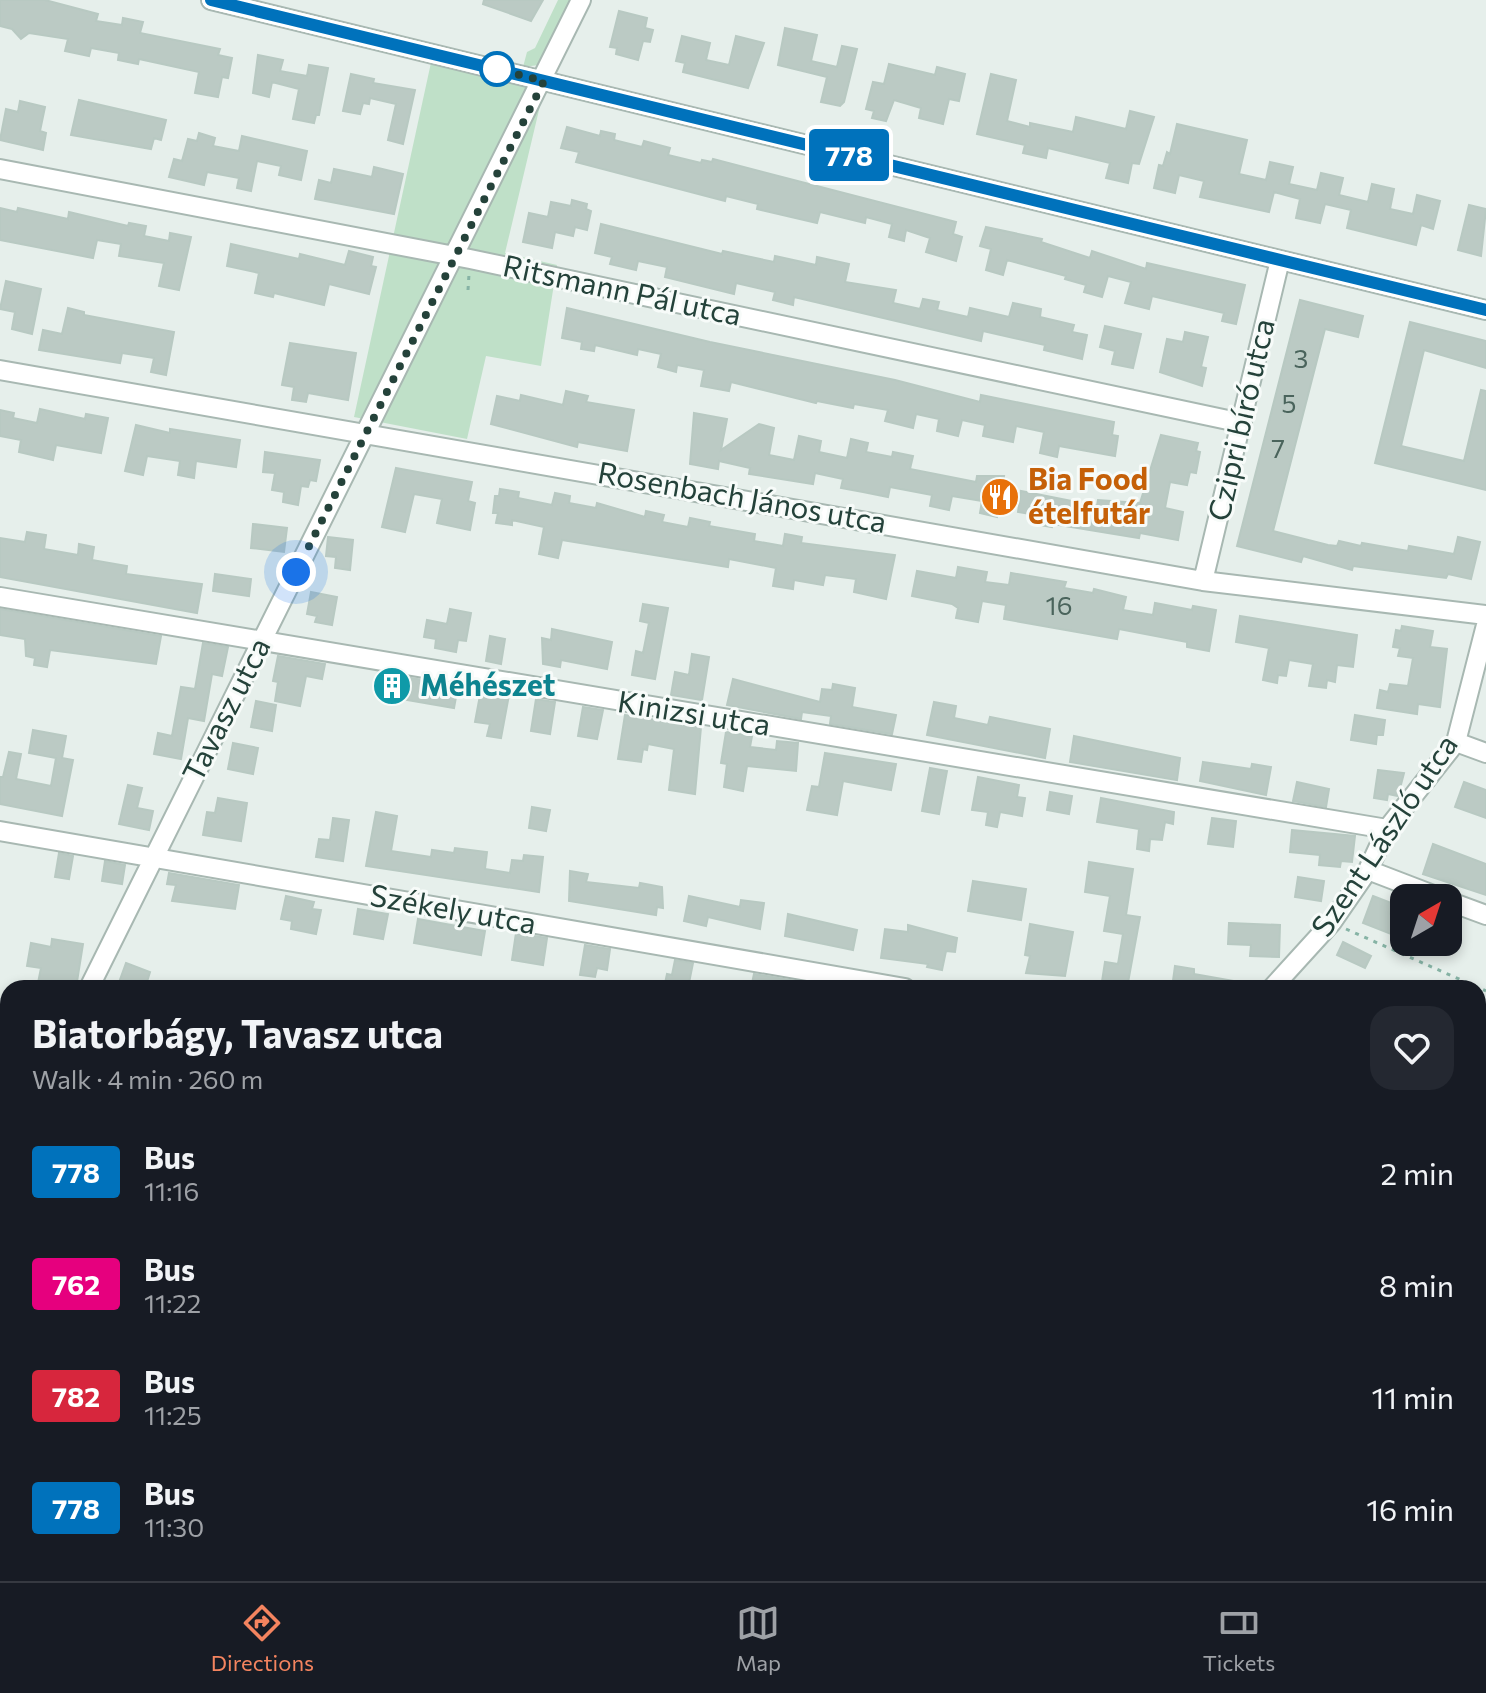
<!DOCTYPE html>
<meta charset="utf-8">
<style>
:root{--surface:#171b24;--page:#242831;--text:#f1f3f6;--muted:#9ea1a6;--line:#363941;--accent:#f4845f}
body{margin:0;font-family:Commissioner,sans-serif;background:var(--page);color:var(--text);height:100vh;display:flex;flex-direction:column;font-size:30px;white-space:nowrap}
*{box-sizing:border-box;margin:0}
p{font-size:26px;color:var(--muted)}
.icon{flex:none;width:44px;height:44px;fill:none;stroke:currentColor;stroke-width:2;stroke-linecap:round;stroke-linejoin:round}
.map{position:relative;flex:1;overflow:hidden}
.side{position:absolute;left:0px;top:980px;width:1486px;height:602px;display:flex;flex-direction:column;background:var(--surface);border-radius:24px 24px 0 0;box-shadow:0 4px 12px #0003}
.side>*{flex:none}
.badge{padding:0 16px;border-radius:6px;font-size:28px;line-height:52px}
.needle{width:52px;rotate:39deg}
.controls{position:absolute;left:1390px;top:884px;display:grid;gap:16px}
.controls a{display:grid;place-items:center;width:72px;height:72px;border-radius:16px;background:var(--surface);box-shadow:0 4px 12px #0003;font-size:40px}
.you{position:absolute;width:40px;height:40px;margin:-20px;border:6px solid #fff;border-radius:50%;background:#1a73e8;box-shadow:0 0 0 12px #1a73e833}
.map>.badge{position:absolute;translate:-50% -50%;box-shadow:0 0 0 4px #fff}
.round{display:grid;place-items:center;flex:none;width:84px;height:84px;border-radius:24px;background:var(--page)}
.overview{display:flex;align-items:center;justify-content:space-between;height:136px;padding:0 32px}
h1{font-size:38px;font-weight:700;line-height:60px}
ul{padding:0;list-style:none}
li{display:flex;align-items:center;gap:24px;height:112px;padding:0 32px}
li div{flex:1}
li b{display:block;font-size:30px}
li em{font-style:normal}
li .badge{min-width:88px;font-weight:700;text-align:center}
.tab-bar{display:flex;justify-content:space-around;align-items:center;height:112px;border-top:2px solid var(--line);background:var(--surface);font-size:22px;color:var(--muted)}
.tab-bar a{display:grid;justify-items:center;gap:4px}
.tab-bar .selected{color:var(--accent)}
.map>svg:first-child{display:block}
.green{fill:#bfe0c8}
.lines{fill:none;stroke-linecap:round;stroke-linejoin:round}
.stream{stroke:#8ec9d4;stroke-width:5}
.building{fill:#bbcac4;stroke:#b8c9c2;stroke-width:2}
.minor-casing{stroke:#a8b8b2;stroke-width:22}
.path{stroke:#86b3a5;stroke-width:3;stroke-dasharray:4 6;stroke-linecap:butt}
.minor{stroke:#fff;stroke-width:18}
.line-casing{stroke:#fff;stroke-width:18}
.line{stroke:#0072bc;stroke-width:12}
.walk{stroke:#24423a;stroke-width:8;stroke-dasharray:0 14.4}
.stop-dot{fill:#fff;stroke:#0072bc;stroke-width:4}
.labels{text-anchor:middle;stroke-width:6;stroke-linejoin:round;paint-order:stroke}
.number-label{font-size:26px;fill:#4a645c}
.street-label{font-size:30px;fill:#24423a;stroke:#f7fbf9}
.food-label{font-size:30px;font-weight:bold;fill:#c56008;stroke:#f7fbf9;text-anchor:start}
.culture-label{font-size:30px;font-weight:bold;fill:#0d838f;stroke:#f7fbf9;text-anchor:start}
</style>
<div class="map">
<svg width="1486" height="1581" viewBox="0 0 1486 1581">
<rect width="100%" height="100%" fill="#e6efeb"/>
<!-- green -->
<path class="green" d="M558,0H574L539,65L523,67L527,52L535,48Z
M432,58L544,89L505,253L557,265L541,366L486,356L467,439L354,417Z
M1486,1291V1409L1478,1405V1300Z
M1486,1483V1568L1469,1581H1416L1421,1574H1478V1494Z
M1251,1574H1411L1407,1581H1248Z"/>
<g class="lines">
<!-- stream -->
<path class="stream" d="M1478,1376L1486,1361
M1376,1581L1381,1574"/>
</g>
<!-- building -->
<path class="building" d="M0,0H45L98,14L96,21L122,25L123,18L143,22L140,33L220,49L218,55L232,58L228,78L222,77L218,97L195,93L199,72L139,59L138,64L118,60L119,53L91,48L89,56L65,51L68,39L29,33L21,39L12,29L0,26Z
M484,0H543L531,21L483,4Z
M619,11L647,18L645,28L653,30L650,42L643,41L638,60L616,54L617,48L610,47Z
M785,28L817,35L811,61L837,67L842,46L857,49L844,102L840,106L821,102L827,77L778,65Z
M682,36L710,43L706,60L729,65L736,36L764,43L748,88L683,72L685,63L676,61Z
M258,55L283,60L280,71L307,76L309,65L328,68L319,115H316L314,123L293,119L299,89L272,82L269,97L253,93Z
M889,64L935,75L937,67L965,74L959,101L949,99L943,124L919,118L921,108L894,100L886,121L872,118L874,111L866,109L873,82L884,84Z
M351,74L374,79L373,83L415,90L403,144L388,140L396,104L370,98L369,104L363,103L360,114L343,111Z
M991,74L1016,80L1007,121L1030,127V123L1073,132L1076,117L1126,129L1130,111L1154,117L1139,164L1132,163L1128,183L1106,178L1110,163L1048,148L1046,158L1023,153L1025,145L977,134Z
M79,100L166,120L161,140L154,138L151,149L71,135Z
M20,101L45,107L40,131L46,133L43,150L0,140L6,109L18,112Z
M1177,124L1247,140L1239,174L1266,180L1270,162L1293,167L1289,184L1317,190L1321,173L1343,178L1339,195L1368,202L1372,184L1394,189L1390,209L1413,214L1417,195L1440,201L1433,229L1421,225L1416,245L1347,228L1351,210L1325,204L1320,223L1296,218L1300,199L1274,192L1269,212L1200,197L1204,181L1179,175L1175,193L1154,188L1159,165L1163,166L1167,152L1170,154Z
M567,127L600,136L601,131L615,134L614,140L642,147L644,141L670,148L668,155L701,163L702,160L712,162L713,159L956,222L953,234L962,237L956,261L926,252L930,238L906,230L904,241L889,237L892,224L866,217L865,223L820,212L817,223L757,209L758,204L726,196L725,201L576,162L579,152L561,148Z
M199,133L215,138L213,146L239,151L242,136L307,151L301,180L279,175L281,166L257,161L251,191L237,188L239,178L207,172L204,185L169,177L174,159L182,161L188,139L197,141Z
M374,167L403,174L394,214L315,199L319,180L331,183L334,169L372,177Z
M572,200L587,204L586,209L591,211L587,230L575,227L573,236L555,232L552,248L523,242L529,213L548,217L551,202L571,206Z
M1469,205L1486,209L1481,256L1458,250Z
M0,208L17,212L18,208L68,219L69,212L128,226L129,223L146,226L144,236L169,241L170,233L191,237L179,290L159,286L164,263L119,256L121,244L97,240L93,258L0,240Z
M601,224L722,254L723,251L774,262L775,256L816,265L817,257L849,264L845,282L896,290L893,303L920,309L923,299L939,302L937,310L968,317L970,308L1009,317L1013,303L1041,309L1040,317L1074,325L1072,332L1087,335L1082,359L1044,350L1045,345L983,331L981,341L794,297L793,305L773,300L775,292L736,283L734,294L665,277L667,267L638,261L636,270L610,264L612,257L595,253Z
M986,227L1042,239L1041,242L1090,258L1092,251L1146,269L1147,263L1245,285L1236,324L1222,321L1224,313L1152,296L1149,309L1125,303L1131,282L1108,276L1102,297L1084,292L1086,285L1065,279L1066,276L1007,260L1003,275L986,270L991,249L980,246Z
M231,244L299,259L300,254L345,265L349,251L373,257L371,266L376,267L369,294L329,284L324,305L274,293L273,297L255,293L259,273L227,266Z
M6,281L41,289L32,334L12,329L15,312L0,309Z
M1300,300L1363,316L1358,337L1325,329L1273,531L1328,545L1337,546L1339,541L1361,546L1362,543L1408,551L1409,546L1454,554L1458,537L1480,542L1471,579L1448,574L1446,578L1353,566L1352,570L1303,556L1301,562L1237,546Z
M68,308L84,312V315L174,332L166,375L151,372L154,358L122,353L120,363L39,350L43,330L62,334Z
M567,308L710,342L895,380L980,402L981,395L1114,422L1112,435L1118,436L1115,456L1059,446L1057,457L1040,453L1044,432L1016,426L1013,442L983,436L985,425L962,420L958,436L937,431L939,419L916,414L913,428L885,421L888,410L854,404L853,408L817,401L816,403L731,382L729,391L701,386L704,370L677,365L676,372L658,367L661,354L638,349L637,355L595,345L594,351L581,349L582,342L562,338Z
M1410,322L1486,341V368L1424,350L1401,446L1464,461L1481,390L1486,391V490L1375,463Z
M1105,326L1141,334L1133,368L1112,364L1115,351L1100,347Z
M1185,332L1208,337L1201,367L1206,368L1202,386L1160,372L1167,339L1183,342Z
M290,343L356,353L348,400L308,393L306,402L292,400L294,387L282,385Z
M566,391L588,396L586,402L634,410L627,451L578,442L577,447L491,424L497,396L520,401L521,395L563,405Z
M40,409L85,419L86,414L108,418L101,453L56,445L53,460L19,452L21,440L0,436V410L14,413L13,418L37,423Z
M694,413L727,419L721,450L759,424L774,428L769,455L794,460L799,436L821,441L819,452L847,458L851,439L868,443L866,452L892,457L893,452L913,456L910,469L976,482L977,476H1004L997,517L980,513L982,501L952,496L949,510L930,506L932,495L890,487L888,497L863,492L841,488L843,479L815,473L813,484L749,474L750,468L719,461L718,469L690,464Z
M136,425L170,433V429L240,440L236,467L196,461L194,478L178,475L180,461L147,456L143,475L125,471Z
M1161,435L1198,443L1196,451L1200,452L1196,473L1190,472L1187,485L1170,482L1165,508L1183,512L1178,540L1140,533L1139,538L1053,524L1052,527L1034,524L1036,515L1018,512L1021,491L1097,506L1098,500L1140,503Z
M265,452L320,460L316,481L310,480L308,487L301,486L298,505L283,502L284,492L272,490L275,473L263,472Z
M396,468L472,482L468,501L475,503L470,530L437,523L442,499L414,494L405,532L382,527Z
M500,489L519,492L518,498L552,505L555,493L570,496L569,503L596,508L597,503L645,517L646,511L664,515L662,522L688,527L690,518L710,522L709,526L755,534L754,541L783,546L785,534L802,537L801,543L895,555L886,599L854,592L856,579L825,575L823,585L794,580L793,589L773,586L776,568L729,559L728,567L562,540L558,558L539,554L544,527L512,520V525L496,523L498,513H493L495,496H499Z
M253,524L287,528L284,552L251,548Z
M27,532L46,535L44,549L78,555L79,544L94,547L92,560L127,566L126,574L202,584L197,613L0,577V538L25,542Z
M328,537L353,540L350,570L335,568L336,557L326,556Z
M958,567L987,572L985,582L1009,585L1011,573L1066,582L1064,588L1093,593L1094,589L1126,597L1123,610L1153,615L1155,603L1192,610L1193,606L1216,610L1209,651L1187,647V642L1119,629L1117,639L1004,619L1006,605L982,601L978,622L956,618L958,608L952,604L912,596L917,571L956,578Z
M215,574L251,579L249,596L213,591Z
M311,592L337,597L332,625L315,622L317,616L307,614Z
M643,604L668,608L655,679L632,675L636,651L643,653L649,623L640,621Z
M0,609L161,636L156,664L50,650L47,667L34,665L35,658L26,656L25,639L0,635Z
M450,609L471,613L466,641L458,640L456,652L435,648L436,639L424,637L427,620L447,624Z
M1240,616L1357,635L1353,667L1337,665L1335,682L1327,680L1326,688L1309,686L1313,664L1289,660L1286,676L1278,675L1277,683L1263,680L1269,648L1236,642Z
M1402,626L1433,631L1430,647L1447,649L1440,707L1418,704L1417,714L1377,708L1380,690L1388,692L1390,684L1408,686L1413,658L1398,656L1400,648L1393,647L1396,630L1401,631Z
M552,629L612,642L607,669L561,660L560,667L543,664L542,638L551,640Z
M490,636L505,639L501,664L486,661Z
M203,643L228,647L222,676L212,674L204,721L188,718L181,759L154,754L158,733L172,736L181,687L195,689Z
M692,654L709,657L702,700L671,695L675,672L689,675Z
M278,656L325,664L322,679L306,676L300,706L275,701L278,682L273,681Z
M382,673L458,686L454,708L378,695Z
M733,679L820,702L822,689L832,690L833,684L855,688L852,707L896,715L892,734L830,724L831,716L802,712L801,719L727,705Z
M481,690L509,695L501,738L487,736L490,724L475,722Z
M536,699L555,702L550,734L531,731Z
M256,701L276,705L272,731L251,727Z
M934,702L956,706L954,718L988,725L990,717L1050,729L1045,758L927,735Z
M583,707L603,710L597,739L578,736Z
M625,715L701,727L695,794L669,790L674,749L648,744L647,750L643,749L641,762L618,759Z
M1355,715L1385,720L1383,735H1377L1376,744L1351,740Z
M33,730L66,736L62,758L73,760L62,816L0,804V777H3L9,752L21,754L16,779L51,786L56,758L29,753Z
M726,732L752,736L750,747L776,750L777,741L798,743L796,771L747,766L743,791L724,787L727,764L721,763Z
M1074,736L1180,758L1177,780L1070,762Z
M233,743L258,748L253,774L228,769Z
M825,753L896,764L891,790L843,781L837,815L807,810L812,786L819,787Z
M1203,762L1251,769L1252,764L1271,767L1266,795L1200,781Z
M930,768L947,771L939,814L922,811Z
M1378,770L1404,773L1398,796L1388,794L1387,800L1374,798Z
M978,777L1019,785L1017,797L1025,798L1022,816L1000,812L997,827L986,825L988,812L972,810Z
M1297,782L1329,789L1326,807L1293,801Z
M1464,782L1486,790V818L1455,807Z
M128,785L142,788L137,808L153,811L149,830L119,824Z
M1050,792L1072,796L1069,814L1047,810Z
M218,798L247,803L241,841L203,835L207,812L215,813Z
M1101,798L1174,812L1173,824L1165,822L1162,840L1150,839L1149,851L1137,849L1139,829L1097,822Z
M532,807L550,810L546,831L529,828Z
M376,812L397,816L391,851L431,857L432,850L454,853L455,848L487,852L485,869L510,873L512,860L523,861L524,855L543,857L539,892L366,866Z
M333,818L349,820L343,861L316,857L319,839L330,840Z
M1212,818L1236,821L1233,847L1208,844Z
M1292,830L1355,836L1352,862L1341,861L1340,867L1319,865L1320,855L1290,852Z
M1433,844L1486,864V895L1423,874Z
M59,853L73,856L69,879L55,877Z
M105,861L125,865L122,884L102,881Z
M1089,862L1133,869L1126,915L1140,917L1127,988H1101L1105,962L1118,964L1123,934L1104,931L1110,896L1085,892Z
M570,871L588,874L586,882L639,888L640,883L662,887L663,908L657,907L656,915L569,901Z
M169,873L239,885L235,909L172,901L176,885L167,884Z
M1298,877L1324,881L1321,901L1295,897Z
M973,881L1026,889L1021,920L968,911Z
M286,896L314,902L312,909L321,910L316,934L291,929L292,921L281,919Z
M689,896L740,907L741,900L764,903L760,929L708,917L706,926L684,921Z
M1373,896L1394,904L1390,914L1404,919V939L1363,923Z
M358,909L388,914L383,939L354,934Z
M788,914L857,930L853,950L785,936Z
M418,919L485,931L481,955L414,943Z
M1229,923L1280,925L1279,957L1250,956L1251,945L1228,944Z
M1030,924L1073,932L1065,976L1026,973L1030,956L1025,955Z
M908,925L957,938L955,952L946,951L942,970L927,967L928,964L881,958L885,929L908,932Z
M516,933L547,938L543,965L512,960Z
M52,939L83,944L76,988H37L41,968L27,966L31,943L51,947Z
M1343,942L1371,956L1365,968L1337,955Z
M585,945L610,949L607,970L597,968L595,977L580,975Z
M675,960L693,963L689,983L680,982L679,988H664L667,974L672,975Z
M126,963L150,972L145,988H117Z
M1175,966L1194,969V974L1234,981L1233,988H1172Z
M754,974L808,983V988H751Z"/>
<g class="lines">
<!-- minor casing -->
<g class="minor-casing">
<path id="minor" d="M211,0L1486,310
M0,169L470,259L1242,423
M0,370L1203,581L1486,615
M1203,581L1280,260
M0,597L1387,829
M1456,742L1486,753
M0,831L905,988
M1368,870L1441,898
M1448,901L1486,915
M89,988L581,0
M1272,988L1332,922L1368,870L1387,829L1456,742L1486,625
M0,1019L8,1021
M1478,1023L1486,1015
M0,1166L8,1150
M0,1277L8,1278
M1478,1300L1486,1291
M1478,1405L1486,1409
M1478,1494L1486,1483
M0,1562L8,1563
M69,1574L108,1581
M1120,1574L1125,1581
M806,1581L811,1574
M1243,1581L1244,1574
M1416,1581L1421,1574
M1469,1581L1486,1568"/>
</g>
<!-- path -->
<path class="path" d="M468,290L469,274
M1346,929L1486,991
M1478,1532L1486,1520
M1443,1581L1448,1574"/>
<!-- minor -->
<use href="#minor" class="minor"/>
</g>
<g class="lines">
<!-- line casing -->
<g class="line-casing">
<path id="line" d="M211,0L1486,310"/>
</g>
<!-- line -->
<use href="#line" class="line"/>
<!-- walk -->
<path class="walk" d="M296,572L544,81L491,68L497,69"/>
</g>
<!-- icons -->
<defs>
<g id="restaurant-disc" transform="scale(2)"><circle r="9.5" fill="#e8710a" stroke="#f7fbf9"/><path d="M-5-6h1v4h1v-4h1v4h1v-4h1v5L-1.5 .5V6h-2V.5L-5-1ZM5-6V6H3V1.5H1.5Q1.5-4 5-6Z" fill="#fff"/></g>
<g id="building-disc" transform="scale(2)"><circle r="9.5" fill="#0f9aa8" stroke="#f7fbf9"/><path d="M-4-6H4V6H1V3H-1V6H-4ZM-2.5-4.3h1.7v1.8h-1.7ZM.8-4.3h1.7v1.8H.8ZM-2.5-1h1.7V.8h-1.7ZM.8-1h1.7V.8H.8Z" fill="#fff"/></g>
</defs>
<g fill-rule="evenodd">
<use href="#restaurant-disc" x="1000" y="497"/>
<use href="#building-disc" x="392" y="686"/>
</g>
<!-- markers -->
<circle class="stop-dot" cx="497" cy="69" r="16"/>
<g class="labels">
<!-- number labels -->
<g class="number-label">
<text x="1301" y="368">3</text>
<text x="1289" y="413">5</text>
<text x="1278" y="458">7</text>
<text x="1059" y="615">16</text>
</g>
<!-- street labels -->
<g class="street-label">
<text transform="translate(622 291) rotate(12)" y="10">Ritsmann Pál utca</text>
<text transform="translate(1242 420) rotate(-77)" y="10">Czipri bíró utca</text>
<text transform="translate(742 498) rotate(10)" y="10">Rosenbach János utca</text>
<text transform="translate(227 710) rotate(-63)" y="10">Tavasz utca</text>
<text transform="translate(694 714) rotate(9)" y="10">Kinizsi utca</text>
<text transform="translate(1385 836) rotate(-56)" y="10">Szent László utca</text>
<text transform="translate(453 910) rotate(10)" y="10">Székely utca</text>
</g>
<!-- food labels -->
<g class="food-label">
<text x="1028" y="490">Bia Food<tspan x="1028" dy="34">ételfutár</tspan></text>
</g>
<!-- culture labels -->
<g class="culture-label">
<text x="420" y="696">Méhészet</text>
</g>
</g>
</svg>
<div class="controls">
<a><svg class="needle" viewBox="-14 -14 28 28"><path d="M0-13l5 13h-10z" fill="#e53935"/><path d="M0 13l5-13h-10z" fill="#9ea1a6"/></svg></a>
</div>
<div class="you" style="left:296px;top:572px"></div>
<b class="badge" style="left:849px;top:155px;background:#0072bc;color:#fff">778</b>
<section class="side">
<div class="overview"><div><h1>Biatorbágy, Tavasz utca</h1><p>Walk · 4 min · 260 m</p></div><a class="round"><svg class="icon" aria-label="heart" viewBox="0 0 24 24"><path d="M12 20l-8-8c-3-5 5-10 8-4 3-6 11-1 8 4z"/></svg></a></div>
<ul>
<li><span class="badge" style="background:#0072bc;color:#fff">778</span><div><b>Bus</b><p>11:16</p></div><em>2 min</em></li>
<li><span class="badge" style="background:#e6007e;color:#fff">762</span><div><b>Bus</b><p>11:22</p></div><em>8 min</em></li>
<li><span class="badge" style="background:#d7263d;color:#fff">782</span><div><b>Bus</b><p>11:25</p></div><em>11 min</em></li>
<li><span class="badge" style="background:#0072bc;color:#fff">778</span><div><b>Bus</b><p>11:30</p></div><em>16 min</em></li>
</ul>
</section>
</div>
<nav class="tab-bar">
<a class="selected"><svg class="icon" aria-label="directions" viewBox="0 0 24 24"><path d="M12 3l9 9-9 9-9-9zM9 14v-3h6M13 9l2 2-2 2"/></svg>Directions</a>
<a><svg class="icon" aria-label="map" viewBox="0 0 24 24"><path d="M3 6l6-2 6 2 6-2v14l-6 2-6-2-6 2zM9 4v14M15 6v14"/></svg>Map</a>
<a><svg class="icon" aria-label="tickets" viewBox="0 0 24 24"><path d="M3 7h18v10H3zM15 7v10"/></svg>Tickets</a>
</nav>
